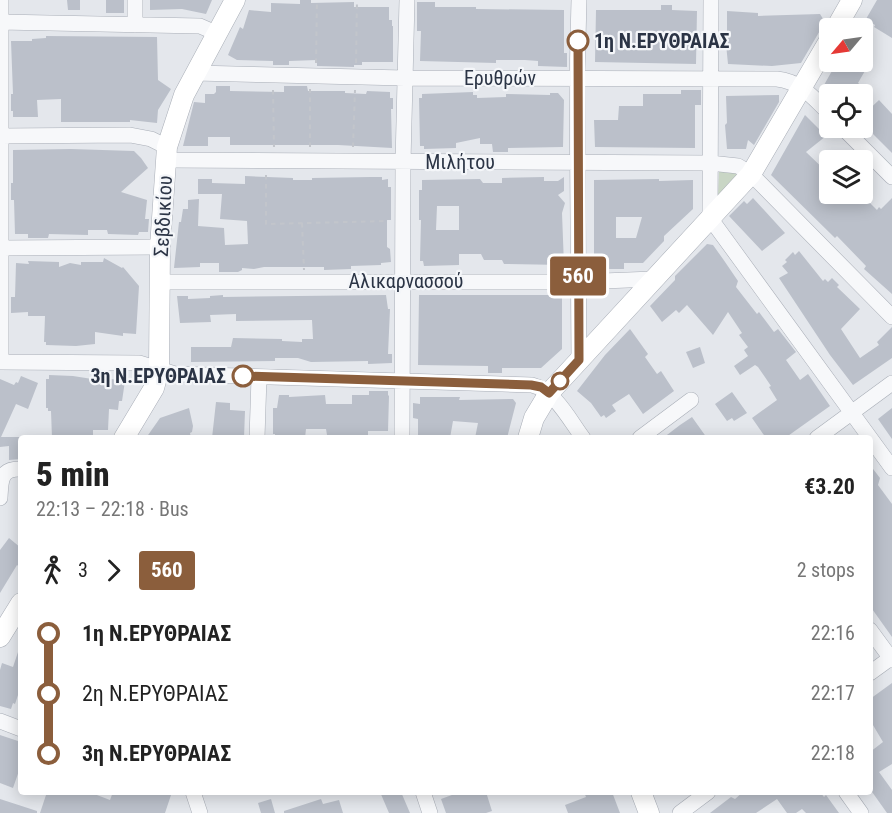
<!DOCTYPE html>
<meta charset="utf-8">
<style>
:root{--surface:#fff;--page:#f6f6f6;--text:#222;--muted:#767676}
body{margin:0;font-family:"Roboto Condensed",sans-serif;background:var(--page);color:var(--text);height:100vh;display:flex;flex-direction:column;font-size:22px;white-space:nowrap}
*{box-sizing:border-box;margin:0}
p{font-size:20px;color:var(--muted)}
.icon{flex:none;width:33px;height:33px;fill:none;stroke:currentColor;stroke-width:2;stroke-linecap:round;stroke-linejoin:round}
.map{position:relative;flex:1;overflow:hidden}
.side{position:absolute;left:18px;top:435px;width:855px;height:360px;display:flex;flex-direction:column;background:var(--surface);border-radius:6px;box-shadow:0 3px 15px #0003}
.side>*{flex:none}
.badge{padding:0 12px;border-radius:4px;font-size:21px;line-height:39px}
.needle{width:39px;rotate:241deg}
.tools{position:absolute;left:819px;top:18px;display:grid;gap:12px}
.tools a{display:grid;place-items:center;width:54px;height:54px;border-radius:6px;background:var(--surface);box-shadow:0 3px 15px #0003;font-size:30px}
.map>.badge{position:absolute;translate:-50% -50%;box-shadow:0 0 0 3px #fff}
.legs{display:flex;align-items:center;gap:9px;height:66px;padding:0 18px;font-size:20px}
.legs p{margin-inline-start:auto}
.overview{display:flex;align-items:center;justify-content:space-between;height:102px;padding:0 18px}
h1{font-size:33px;font-weight:800;line-height:45px}
ul{padding:0 18px;list-style:none}
li{display:flex;align-items:center;gap:21px;height:60px;font-size:22px}
li i{display:grid;place-items:center;width:9px;height:100%;margin:0 8px;background:currentColor}
li i::after{content:'';width:15px;height:15px;margin:-8px;border:4px solid;border-radius:50%;background:var(--surface)}
li p{margin-inline-start:auto}
li:first-child i{background:linear-gradient(#0000 50%,currentColor 0)}
li:last-child i{background:linear-gradient(currentColor 50%,#0000 0)}
.map>svg:first-child{display:block}
.green{fill:#c9d6c5}
.building{fill:#bbc0ca;fill-rule:evenodd}
.lines{fill:none;stroke-linecap:round;stroke-linejoin:round}
.street-casing{stroke:#a9aeb7;stroke-width:16}
.secondary-casing{stroke:#a9aeb7;stroke-width:21}
.path{stroke:#c2c5cb;stroke-width:2;stroke-dasharray:4.5 4.5;stroke-linecap:butt}
.street{stroke:#f7f8fa;stroke-width:15}
.secondary{stroke:#fff;stroke-width:20}
.line-1-casing{stroke:#fff;stroke-width:14}
.line-1{stroke:#8b5e3c;stroke-width:9}
.stop-1-dot{fill:#fff;stroke:#8b5e3c;stroke-width:3}
.labels{text-anchor:middle;stroke-width:4.5;stroke-linejoin:round;paint-order:stroke}
.stop-label{font-size:20px;font-weight:bold;fill:#2b3445;stroke:#f4f6f9;text-anchor:start}
.street-label{font-size:20px;fill:#2b3445;stroke:#f4f6f9}
</style>
<div class="map">
<svg width="892" height="813" viewBox="0 0 892 813">
<rect width="100%" height="100%" fill="#e4e7ec"/>
<!-- green -->
<path class="green" d="M719,171L737,173L739,176L718,196Z"/>
<!-- building -->
<path class="building" d="M67,0H80V10H68Z
M106,0H124V13H106Z
M150,0H212L206,14L182,9L150,10Z
M300,0H311V3L354,2V7H389V20H392V26H393V62H362V65H354V67L317,66V60L289,61V65H273V61L237,60L228,55L240,27L243,29L249,10L271,12V3L300,4Z
M877,0H892V38L874,27L875,25L866,19Z
M417,2H435V7H476V9L564,10V53H567V67L538,66V61L525,60H496V63L420,61L421,31H417Z
M661,5H672V10L697,11L696,64L595,62L596,10H661Z
M727,11L758,13V16L820,14L825,22L801,63L772,66L728,64L725,34H727Z
M46,36L157,37L158,80L171,89L158,110L157,123L130,120V122H61V99L37,100L38,117H13V111H11V94H13L11,41H32V39L46,38Z
M837,62H870L858,83L865,88L862,94H841L824,85Z
M216,86H230V91L284,92V86H307L308,91H345V93L366,94L367,91L390,92V98H393V109H391L392,148L338,145H230V137H208V146H183L194,102L205,103V94H214L216,92Z
M681,90H701V105H695V148L595,147L594,120H618L619,106H643V94H681Z
M473,92V95H477V98L506,97V94L550,95V93H558L564,100L563,147L508,148V152H493L492,144H480V138L456,143V148L424,149V146H420L419,98H422V94Z
M779,95V102L754,145L748,140L746,149H727L725,125L727,123L726,96Z
M879,100L892,114V153L862,123V116Z
M805,115L826,136L806,152L830,175V194H866L865,198L877,210L879,207L881,209L892,198V294L864,269L866,266L837,236L835,238L771,175Z
M71,149L134,151L141,158L148,168L121,192L147,200L145,219H149L148,232H139L138,235L108,234L107,230H88V235L49,234L48,238H28V234H15L14,200H11V183H13V150Z
M245,176L293,178V180H312V178L371,177H382V180L388,179V187H391V220H387V247L390,249L391,262L381,263V265L351,266V269L324,270V267H264L254,269L242,268V270L238,272H219V263H200V267L174,268L179,222H181L183,209H188V200L199,199L198,226L224,228L225,245L248,244L247,221L220,219L222,194H198V179H212V183L245,184Z
M544,177V181H558L564,177V191L558,195L565,203L562,213L564,265L504,264L502,260H484L481,254H459V265L424,266L423,261H420L421,220H419V190H422V180L480,179L483,183H502V178ZM437,206H459V230H436Z
M659,179V181L693,180V209L664,236V241L643,263H624V269H594V180ZM616,217H642L636,238H616Z
M753,198L785,233L762,251L729,216L744,201L747,204Z
M707,244L713,245L723,259L738,281L736,287L757,314L759,312L774,332L778,329L796,352L786,360L800,380L808,374L830,406L785,438H766L752,418L777,400L769,387L771,386L758,367L755,365L740,375L734,366L748,356L744,350L748,347L739,335L742,333L728,312L713,335L687,305L679,313L676,310L662,322L650,306L675,280V276Z
M799,251L823,281L825,279L828,282L832,278L839,285L837,287L860,309L841,329L860,358L879,345L877,342L892,327V358L853,385L830,355L779,278L788,273L782,266L787,262L785,260L793,252L795,255Z
M104,258L122,268L123,267L139,286L136,334L123,333V336L95,332V344L76,346L46,345V342H44L45,316H28V312L11,313V297H15L16,263L29,264L28,261L59,262V267L70,263L81,265V262H103Z
M223,295V297L386,295L388,309H390L388,354H392V363L368,364V361L311,362L298,358H275V361L191,362V347H231L233,338L282,339V341L302,342V339H313L312,320L236,321V314L210,315L211,322L180,323L177,296H188V299L210,298V296Z
M419,295H562V349L541,368H502V373H488V366L418,365Z
M630,329L648,354L645,357L657,374L661,371L674,391L643,414L629,394L612,405L616,411L606,418L604,415L601,417L591,403L577,391L605,355Z
M700,347L705,363L693,368L686,352Z
M49,375L73,376L105,381V378L125,381L122,401H119L118,410L109,409L108,430H93V438H52L51,411H48V408H46V379H49Z
M21,376L38,383L28,409L16,404L1,437H28L21,438V459L9,460V446L0,447V379L14,385L16,382L18,383Z
M369,391H388V395L389,396L388,431H368V438L327,435L326,429H306L305,438H275V434H273V408H277L279,395H289V397L325,395L326,404H352V395H369Z
M732,392L747,413L734,421L732,418L727,421L715,404Z
M420,397H460L459,400L513,399L516,403L507,438H475L478,423L453,421L450,438L418,437V419L413,418V403L420,404Z
M216,402L230,403V410L245,411L244,438H212Z
M189,408L193,426L192,432L190,433L191,438H146L160,418Z
M892,408V439L878,419Z
M692,417L707,438H663L680,425Z
M870,465L880,478L878,485L892,504V637L870,606Z
M9,538L21,548V568L17,565L0,593V550Z
M19,649H21V686L15,704L13,703L11,709L0,706V670L2,663L13,667Z
M892,683V764L879,772L892,790V813H887L870,789V752L883,742L870,720V699Z
M0,735L21,742V765L13,788L0,783Z
M47,792H89L110,800L113,792H172L165,813H40Z
M380,792H401L410,813H389Z
M460,792H486L492,811L486,813H446L441,799Z
M584,792H612L620,813H568L565,805L586,797Z
M743,792H820L824,797L826,795L839,813H806L802,809L796,813H787L777,799L756,813H710L731,797L735,799Z
M0,799L37,811V813H0Z
M271,799L275,813H261L258,803Z
M321,799L323,804L339,800L343,813H284V811Z"/>
<g class="lines">
<!-- street casing -->
<g class="street-casing">
<path id="street" d="M1,0V362
M711,0L710,218L892,468
M0,22L200,26L216,33
M135,25V0
M195,73L405,78L777,79C802,82 812,97 830,114
M843,128L892,177
M0,136L130,135L151,139L167,147
M166,160L710,163L738,166L751,174L892,317
M0,248L160,247
M160,282H578L653,279
M579,360L577,78L579,0
M0,362L139,363L175,374L532,385C555,391 569,419 583,438
M257,438L259,377
M402,438L403,162L407,0
M640,438L691,400
M817,438L892,383
M0,498C1,481 0,468 21,469
M870,630L892,660
M870,673L892,657
M0,721L21,729
M193,792L200,813
M423,792L430,813
M846,792L861,813
M680,813L708,792"/>
</g>
<!-- secondary casing -->
<g class="secondary-casing">
<path id="secondary" d="M836,28L852,0
M124,438L154,388L159,370L160,247L167,147L184,95L235,0
M528,438L534,418L549,393L751,174L830,39
M0,637L21,603
M641,792L649,813"/>
</g>
<!-- path -->
<path class="path" d="M316,63L317,0
M356,63L357,0
M273,90L274,147
M310,147V89
M353,147L355,90
M266,175V224L388,221
M302,223L304,270"/>
<!-- street -->
<use href="#street" class="street"/>
<!-- secondary -->
<use href="#secondary" class="secondary"/>
</g>
<g class="lines">
<!-- line-1 casing -->
<g class="line-1-casing">
<path id="line-1" d="M243,376L531,385L541,387L549,393L579,360L578,41"/>
</g>
<!-- line-1 -->
<use href="#line-1" class="line-1"/>
</g>
<!-- markers -->
<g class="stop-1-dot">
<circle cx="578" cy="41" r="10"/>
<circle cx="243" cy="376" r="10"/>
<circle cx="560" cy="381" r="8"/>
</g>
<g class="labels">
<!-- stop labels -->
<g class="stop-label">
<text x="594" y="48">1η Ν.ΕΡΥΘΡΑΙΑΣ</text>
<text x="226" y="383" text-anchor="end">3η Ν.ΕΡΥΘΡΑΙΑΣ</text>
</g>
<!-- street labels -->
<g class="street-label">
<text x="500" y="85">Ερυθρών</text>
<text x="460" y="169">Μιλήτου</text>
<text transform="translate(163 216) rotate(-87)" y="7">Σεβδικίου</text>
<text x="406" y="288">Αλικαρνασσού</text>
</g>
</g>
</svg>
<div class="tools">
<a><svg class="needle" viewBox="-14 -14 28 28"><path d="M0-13l5 13h-10z" fill="#e53935"/><path d="M0 13l5-13h-10z" fill="#767676"/></svg></a>
<a><svg class="icon" aria-label="locate" viewBox="0 0 24 24"><circle cx="12" cy="12" r="6"/><path d="M12 2v4M12 18v4M2 12h4M18 12h4"/></svg></a>
<a><svg class="icon" aria-label="layers" viewBox="0 0 24 24"><path d="M12 4l9 5-9 5-9-5zM3 14l9 5 9-5"/></svg></a>
</div>
<b class="badge" style="left:578px;top:276px;background:#8b5e3c;color:#fff">560</b>
<section class="side">
<div class="overview"><div><h1>5 min</h1><p>22:13 – 22:18 · Bus</p></div><b>€3.20</b></div>
<div class="legs"><svg class="icon" aria-label="walk" viewBox="0 0 24 24"><circle cx="13" cy="4" r="2"/><path d="M13 8l-2 6 4 7M11 14l-3 7M7 12l3-4h3l4 4"/></svg>3<svg class="icon" aria-label="forward" viewBox="0 0 24 24"><path d="M9 5l7 7-7 7"/></svg><b class="badge" style="background:#8b5e3c;color:#fff">560</b><p>2 stops</p></div>
<ul>
<li><i style="color:#8b5e3c"></i><b>1η Ν.ΕΡΥΘΡΑΙΑΣ</b><p>22:16</p></li>
<li><i style="color:#8b5e3c"></i><span>2η Ν.ΕΡΥΘΡΑΙΑΣ</span><p>22:17</p></li>
<li><i style="color:#8b5e3c"></i><b>3η Ν.ΕΡΥΘΡΑΙΑΣ</b><p>22:18</p></li>
</ul>
</section>
</div>
